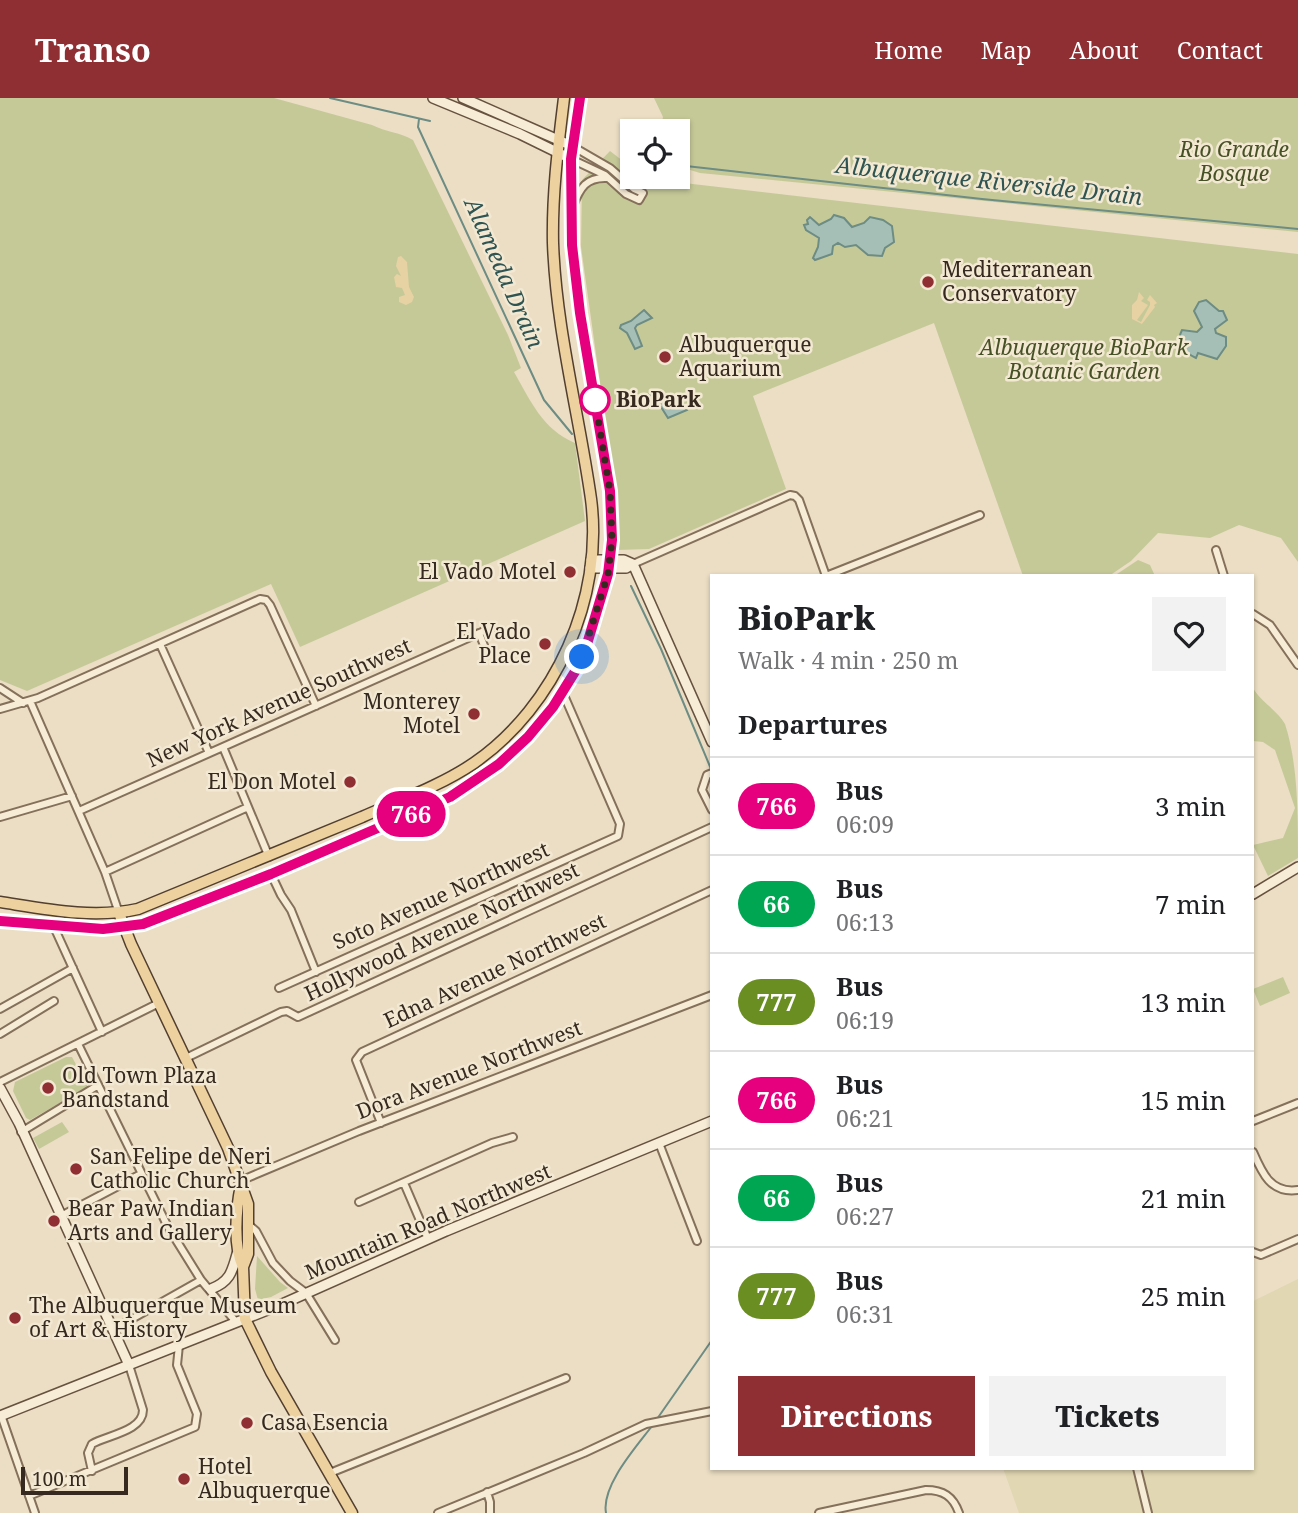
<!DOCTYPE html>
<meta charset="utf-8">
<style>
:root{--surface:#fff;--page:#f2f2f2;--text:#202124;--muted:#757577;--line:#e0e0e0;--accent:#902f33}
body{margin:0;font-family:"Noto Serif",serif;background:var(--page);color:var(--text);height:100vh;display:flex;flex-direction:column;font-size:26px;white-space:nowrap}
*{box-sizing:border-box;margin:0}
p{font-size:23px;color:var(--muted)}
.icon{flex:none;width:38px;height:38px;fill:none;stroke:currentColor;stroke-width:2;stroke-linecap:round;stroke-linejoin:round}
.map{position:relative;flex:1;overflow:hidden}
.side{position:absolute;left:710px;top:476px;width:544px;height:896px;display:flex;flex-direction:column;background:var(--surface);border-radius:0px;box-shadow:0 2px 5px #0004}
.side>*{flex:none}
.badge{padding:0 14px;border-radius:23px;font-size:24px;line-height:46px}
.fabs{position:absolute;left:620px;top:21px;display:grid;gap:14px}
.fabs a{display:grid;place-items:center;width:70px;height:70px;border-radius:0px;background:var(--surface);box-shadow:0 2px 5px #0004;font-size:35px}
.scale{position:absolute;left:21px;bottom:18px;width:107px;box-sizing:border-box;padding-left:7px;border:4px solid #36291f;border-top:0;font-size:19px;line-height:24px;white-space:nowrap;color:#36291f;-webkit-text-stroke:5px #f3e9d3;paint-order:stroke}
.you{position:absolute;width:35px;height:35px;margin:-18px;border:5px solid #fff;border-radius:50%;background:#1a73e8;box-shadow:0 0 0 10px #1a73e833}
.map>.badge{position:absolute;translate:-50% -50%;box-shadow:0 0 0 4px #fff}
h2{padding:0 28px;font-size:26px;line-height:63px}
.round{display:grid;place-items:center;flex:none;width:74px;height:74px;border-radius:0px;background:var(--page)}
.head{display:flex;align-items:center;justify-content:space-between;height:119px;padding:0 28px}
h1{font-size:33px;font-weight:800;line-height:52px}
.cta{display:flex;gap:14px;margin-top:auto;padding:14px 28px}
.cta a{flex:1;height:80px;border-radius:0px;background:var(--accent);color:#fff;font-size:28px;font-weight:800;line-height:80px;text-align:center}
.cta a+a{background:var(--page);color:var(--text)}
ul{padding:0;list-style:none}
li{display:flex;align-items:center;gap:21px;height:98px;padding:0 28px;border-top:2px solid var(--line)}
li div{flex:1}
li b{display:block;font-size:26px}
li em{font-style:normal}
li .badge{min-width:77px;font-weight:700;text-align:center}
header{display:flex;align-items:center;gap:42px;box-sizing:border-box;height:98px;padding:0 35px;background:var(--accent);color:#fff}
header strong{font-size:33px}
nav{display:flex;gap:38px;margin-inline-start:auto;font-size:24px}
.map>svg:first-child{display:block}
.farmland{fill:#e1d7b2}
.green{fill:#c5c998}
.sand{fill:#e6d2a2}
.water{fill:#a5bfb6;stroke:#6d8c83;stroke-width:2}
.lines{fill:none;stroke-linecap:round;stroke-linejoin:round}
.stream{stroke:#6d8c83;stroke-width:2}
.street-casing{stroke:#85705b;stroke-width:10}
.secondary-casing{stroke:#67513f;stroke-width:12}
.primary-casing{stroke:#533f2f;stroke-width:13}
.street{stroke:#f7ecd6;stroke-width:6}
.secondary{stroke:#f7ecd6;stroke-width:9}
.primary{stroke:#edd19e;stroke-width:10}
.line-casing{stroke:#fff;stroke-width:16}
.line{stroke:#e6007e;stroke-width:10}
.walk{stroke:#36291f;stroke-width:7;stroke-dasharray:0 12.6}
.poi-dot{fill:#902f33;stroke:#f3e9d3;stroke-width:2.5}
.stop-dot{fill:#fff;stroke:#e6007e;stroke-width:3.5}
.labels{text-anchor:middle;stroke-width:5;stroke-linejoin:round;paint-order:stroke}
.park-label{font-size:21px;font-style:italic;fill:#475126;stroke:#f3e9d3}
.poi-label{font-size:21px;fill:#36291f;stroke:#f3e9d3;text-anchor:start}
.stop-label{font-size:21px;font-weight:bold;fill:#36291f;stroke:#f3e9d3;text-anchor:start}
.street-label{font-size:21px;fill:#36291f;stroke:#f3e9d3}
.water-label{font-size:23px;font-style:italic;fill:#2f5451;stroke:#f3e9d3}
</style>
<header>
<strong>Transo</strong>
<nav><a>Home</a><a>Map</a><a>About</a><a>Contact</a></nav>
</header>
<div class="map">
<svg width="1298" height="1415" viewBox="0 0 1298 1415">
<rect width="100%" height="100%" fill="#ebdec4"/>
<!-- farmland -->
<path class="farmland" d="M1298,1181V1415H1019L1003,1370H1253V1203Z"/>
<!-- green -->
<path class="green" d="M0,0H274L372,27C386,34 399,34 413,42L508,237L521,270L514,274C530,302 543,332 575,345L585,423L300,549L271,486L27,593L0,582Z
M654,0H1298V134L700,75L677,68V33H660L663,19Z
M610,53L632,70V79L1298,156V464L1281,440L1239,427L1210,440L1158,435L1131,463L1109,478H1023L934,225L753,298L786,391L649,451L617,452L616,399L581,149L582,82Z
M1138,462L1150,467L1155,478H1114Z
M1253,590C1261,604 1277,612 1285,626C1298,666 1298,716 1298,760L1268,778L1253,747L1283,740L1295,710L1275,652L1263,644L1253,643Z
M1283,879L1290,895L1260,908L1253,891Z
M66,959H72L88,989L30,1022L26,1020L13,993L15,984Z
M62,1024L69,1034L39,1051L33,1040Z
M257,1158L280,1184L288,1190L271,1199L258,1202L255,1191Z"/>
<!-- sand -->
<path class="sand" d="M401,158L407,164L409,189L414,199L412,204L406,207L399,204V199L405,197L402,190L396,189L394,179L397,176L401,178L396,168L398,159Z
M1139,194L1144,200L1141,203L1148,207L1137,222L1141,224L1150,207V204L1147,202L1150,197L1157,205L1154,207L1155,209L1142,226L1132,221V207L1137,202Z"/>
<!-- water -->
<path class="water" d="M834,117L844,120L852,129L864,125L870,119L883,122L892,128L894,144L885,150L882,158L868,157L856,147L845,149L838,145L833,148L832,156L815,162L813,160L818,149L819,140L806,132L804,127L808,126L807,122L810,119L819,127L831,121Z
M1206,202L1219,213H1223L1227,222L1215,231L1216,235L1226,239V248L1217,261L1198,255L1196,260C1185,255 1175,245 1182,232L1197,234L1202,229L1194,213L1199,204Z
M644,212L652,220L637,227L635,230L642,248L635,251L627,235L620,230L621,227L631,223Z
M650,296L654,303L669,296L670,299L675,297L677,300L680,299L687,312L668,320L661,309L652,307L646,298Z"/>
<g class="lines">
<!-- stream -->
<path class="stream" d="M330,0L430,23
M419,21L418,29L544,302L572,336
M677,67L982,101L1298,131
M631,488L661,551L711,671
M657,1321L712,1242
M606,1415C601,1388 636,1349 652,1328"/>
<!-- street casing -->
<g class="street-casing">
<path id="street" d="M571,61L605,77L626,96L639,102L643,95L634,91L610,70L572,48
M573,108C580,90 586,79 607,80
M1216,452L1224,478
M633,466L790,397L795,398L799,402L826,478L980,417
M1253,516L1270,527L1298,567
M479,535L485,550
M160,546L209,655
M0,590L23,605
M30,603L105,774L119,815
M0,611L38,600L260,501L266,502L270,507L316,608
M223,649L269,759
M712,675L707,677L702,692L712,712
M79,713L493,529
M0,719L72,698
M105,774L248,709
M271,776L281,797L291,812L316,874
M54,829L102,934
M279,890L618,738L620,726L563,595
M0,911L73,870
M0,936L54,903
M78,946L168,1129L201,1182L236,1224
M186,960L281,914L287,913L298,919L712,729
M0,984L159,905
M1253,1023L1298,1005
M381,1025L356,962L362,954L712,792
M21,1034L97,988
M659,1045L697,1143
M1253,1054C1262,1075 1271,1096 1298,1092
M240,1083L359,1033L712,897
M404,1085L428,1141
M359,1104L492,1045L513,1039
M61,1118L141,1076
M249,1127L256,1133L273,1165L290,1183L306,1195L335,1242
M1253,1154L1261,1157L1298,1141
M114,1231L201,1182
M1,1317L35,1415
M1137,1370L1148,1415
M92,1373L88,1355L92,1346C108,1337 143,1333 143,1312L129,1267
M330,1375L566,1280
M487,1394L490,1404V1415
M29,1398L195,1329L197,1316L177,1267L179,1247
M438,1415L584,1355L646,1326L712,1313
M819,1415L926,1392C943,1392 953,1398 959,1415"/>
</g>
<!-- secondary casing -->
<g class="secondary-casing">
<path id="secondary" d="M433,0L520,36L571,61
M463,0L572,48
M591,462H624L633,466
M633,466L712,644
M590,470H626L633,466
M1253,796L1298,769
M0,990L19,1025L129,1267
M211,1191C229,1184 232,1175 237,1156
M0,1318L280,1207L446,1133L712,1023"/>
</g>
<!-- primary casing -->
<g class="primary-casing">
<path id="primary" d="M0,804C45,811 93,821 138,811C212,780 288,750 362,719C400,702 440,688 474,665C556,608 604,500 591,401C579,316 556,231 553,145C552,96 558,49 564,0
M119,815L131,846L228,1050L248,1106V1156L243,1169L245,1221L271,1274L352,1415
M0,823L103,831L143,826L271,776L450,699L499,666L528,639L553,609L576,572L588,546L608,476L612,442L610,393L580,215L572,147L571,61L580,0
M241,1087C236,1111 233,1148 243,1169"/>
</g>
<!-- street -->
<use href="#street" class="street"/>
<!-- secondary -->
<use href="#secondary" class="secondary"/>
<!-- primary -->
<use href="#primary" class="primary"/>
</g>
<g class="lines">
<!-- line casing -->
<g class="line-casing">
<path id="line" d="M0,823L103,831L143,826L271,776L450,699L499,666L528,639L553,609L576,572L587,546L608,476L612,442L610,393L580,215L572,147L571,61L580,0"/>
</g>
<!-- line -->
<use href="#line" class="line"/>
<!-- walk -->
<path class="walk" d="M582,559L608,476L612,442L610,393L595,302"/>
</g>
<!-- markers -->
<g class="poi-dot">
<circle cx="928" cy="184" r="7"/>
<circle cx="665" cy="259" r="7"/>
<circle cx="570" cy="474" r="7"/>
<circle cx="545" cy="546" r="7"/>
<circle cx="474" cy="616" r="7"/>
<circle cx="350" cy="684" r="7"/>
<circle cx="48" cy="990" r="7"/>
<circle cx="76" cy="1071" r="7"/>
<circle cx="54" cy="1123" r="7"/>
<circle cx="15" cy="1220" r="7"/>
<circle cx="247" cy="1325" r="7"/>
<circle cx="184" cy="1381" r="7"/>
</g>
<circle class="stop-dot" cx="595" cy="302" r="14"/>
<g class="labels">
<!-- park labels -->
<g class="park-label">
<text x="1234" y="59">Rio Grande<tspan x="1234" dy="24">Bosque</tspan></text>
<text x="1084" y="257">Albuquerque BioPark<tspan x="1084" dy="24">Botanic Garden</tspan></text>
</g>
<!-- poi labels -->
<g class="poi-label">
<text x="942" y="179">Mediterranean<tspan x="942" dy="24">Conservatory</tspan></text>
<text x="679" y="254">Albuquerque<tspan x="679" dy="24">Aquarium</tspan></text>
<text x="556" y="481" text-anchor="end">El Vado Motel</text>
<text x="531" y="541" text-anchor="end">El Vado<tspan x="531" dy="24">Place</tspan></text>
<text x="460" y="611" text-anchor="end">Monterey<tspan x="460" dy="24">Motel</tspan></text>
<text x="336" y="691" text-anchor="end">El Don Motel</text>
<text x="62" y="985">Old Town Plaza<tspan x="62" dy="24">Bandstand</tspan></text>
<text x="90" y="1066">San Felipe de Neri<tspan x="90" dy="24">Catholic Church</tspan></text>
<text x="68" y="1118">Bear Paw Indian<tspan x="68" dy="24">Arts and Gallery</tspan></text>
<text x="29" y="1215">The Albuquerque Museum<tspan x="29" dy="24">of Art &amp; History</tspan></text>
<text x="261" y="1332">Casa Esencia</text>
<text x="198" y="1376">Hotel<tspan x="198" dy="24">Albuquerque</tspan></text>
</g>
<!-- stop labels -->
<g class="stop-label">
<text x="616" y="309">BioPark</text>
</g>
<!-- street labels -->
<g class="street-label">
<text transform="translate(279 605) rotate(-24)" y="7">New York Avenue Southwest</text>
<text transform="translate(441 798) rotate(-24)" y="7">Soto Avenue Northwest</text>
<text transform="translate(442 834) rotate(-25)" y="7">Hollywood Avenue Northwest</text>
<text transform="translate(495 873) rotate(-25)" y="7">Edna Avenue Northwest</text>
<text transform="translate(469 972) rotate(-21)" y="7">Dora Avenue Northwest</text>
<text transform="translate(428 1124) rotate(-23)" y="7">Mountain Road Northwest</text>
</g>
<!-- water labels -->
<g class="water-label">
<text transform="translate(989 83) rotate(6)" y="8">Albuquerque Riverside Drain</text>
<text transform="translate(504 175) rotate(66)" y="8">Alameda Drain</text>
</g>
</g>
</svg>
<div class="fabs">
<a><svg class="icon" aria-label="locate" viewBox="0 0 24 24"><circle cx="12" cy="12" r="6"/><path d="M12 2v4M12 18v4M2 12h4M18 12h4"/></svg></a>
</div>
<div class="scale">100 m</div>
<div class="you" style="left:582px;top:559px"></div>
<b class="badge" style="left:411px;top:716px;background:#e6007e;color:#fff">766</b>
<section class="side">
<div class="head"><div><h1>BioPark</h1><p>Walk · 4 min · 250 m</p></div><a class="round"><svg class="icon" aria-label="heart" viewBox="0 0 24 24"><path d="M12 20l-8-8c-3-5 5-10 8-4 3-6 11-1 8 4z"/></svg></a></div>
<h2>Departures</h2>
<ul>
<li><span class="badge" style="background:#e6007e;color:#fff">766</span><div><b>Bus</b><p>06:09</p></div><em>3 min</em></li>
<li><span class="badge" style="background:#00a651;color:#fff">66</span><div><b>Bus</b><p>06:13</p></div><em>7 min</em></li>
<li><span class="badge" style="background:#6b8e23;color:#fff">777</span><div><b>Bus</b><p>06:19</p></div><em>13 min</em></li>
<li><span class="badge" style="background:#e6007e;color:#fff">766</span><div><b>Bus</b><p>06:21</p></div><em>15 min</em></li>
<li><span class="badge" style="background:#00a651;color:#fff">66</span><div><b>Bus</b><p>06:27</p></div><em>21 min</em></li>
<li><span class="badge" style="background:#6b8e23;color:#fff">777</span><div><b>Bus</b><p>06:31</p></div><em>25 min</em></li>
</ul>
<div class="cta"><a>Directions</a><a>Tickets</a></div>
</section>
</div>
